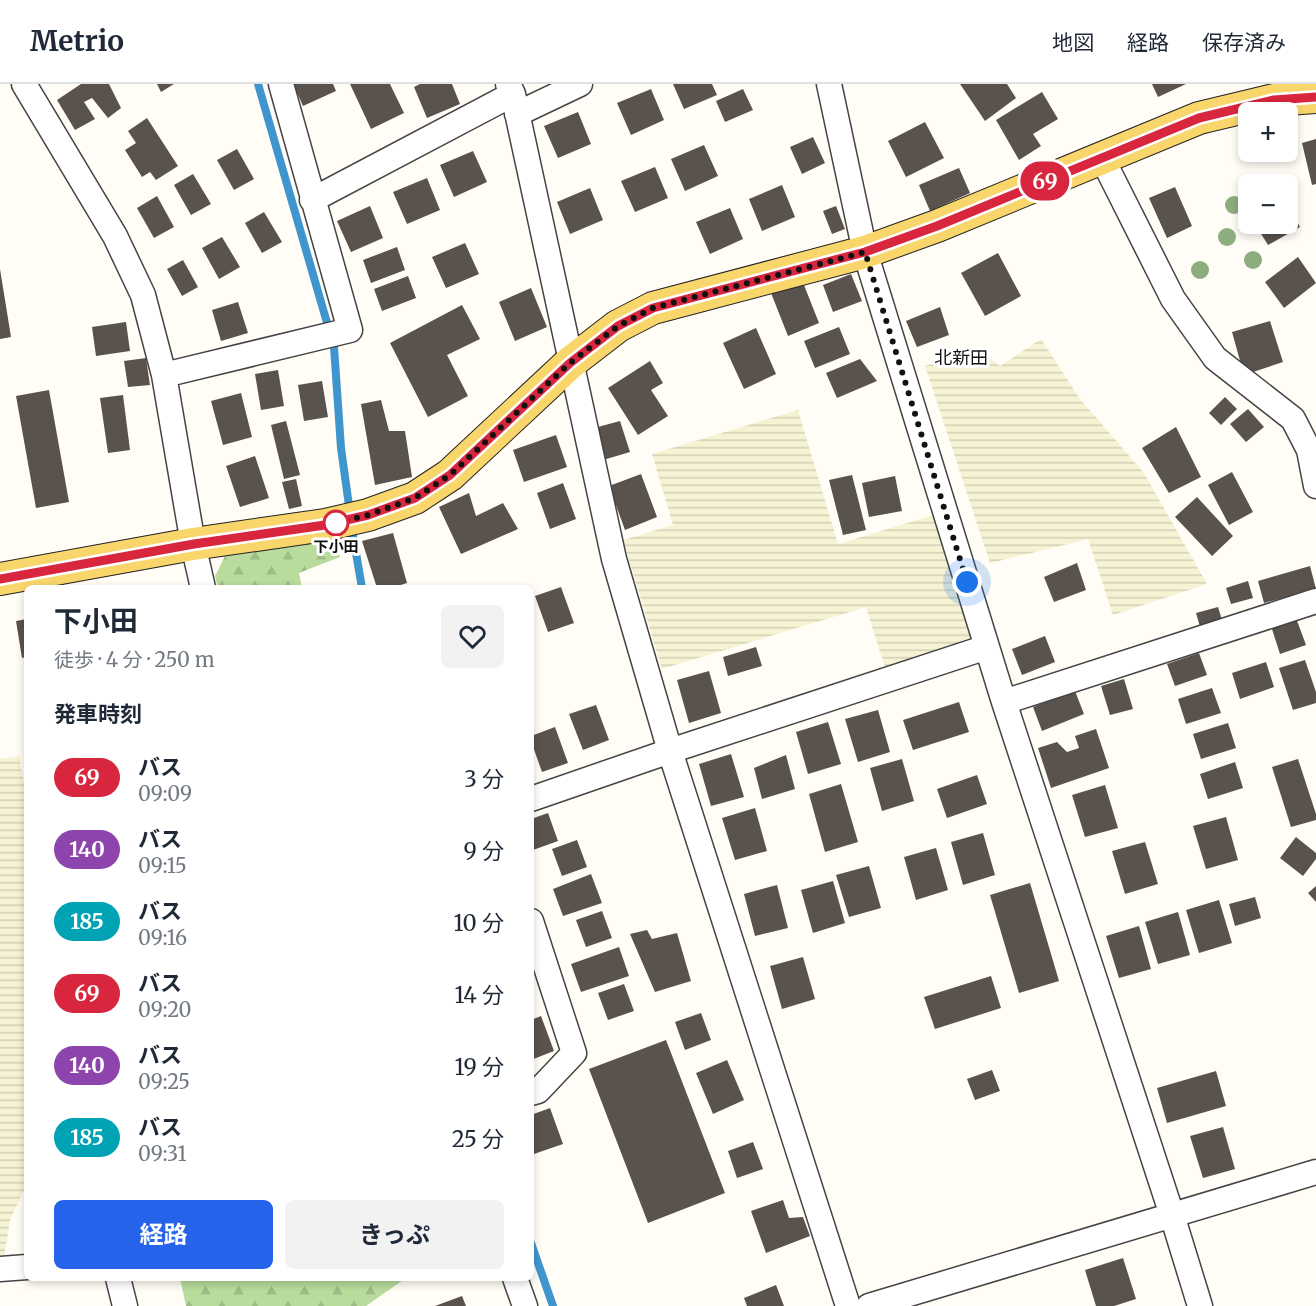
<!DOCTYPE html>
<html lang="ja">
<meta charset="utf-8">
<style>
:root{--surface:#fff;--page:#f2f2f3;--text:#1f2937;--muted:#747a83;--line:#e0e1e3;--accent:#2563eb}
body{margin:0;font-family:Merriweather,"Noto Sans JP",serif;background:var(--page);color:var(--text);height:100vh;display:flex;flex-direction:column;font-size:22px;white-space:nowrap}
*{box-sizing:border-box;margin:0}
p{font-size:20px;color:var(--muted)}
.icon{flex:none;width:33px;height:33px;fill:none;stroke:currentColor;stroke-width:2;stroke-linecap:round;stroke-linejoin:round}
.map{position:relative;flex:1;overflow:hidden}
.panel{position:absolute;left:24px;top:501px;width:510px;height:696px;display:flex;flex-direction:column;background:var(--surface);border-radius:9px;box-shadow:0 3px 9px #0003}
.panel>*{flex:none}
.badge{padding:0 12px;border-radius:20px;font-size:21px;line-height:39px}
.fabs{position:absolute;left:1238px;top:18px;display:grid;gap:12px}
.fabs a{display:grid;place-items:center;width:60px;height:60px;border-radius:9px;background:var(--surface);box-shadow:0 3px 9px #0003;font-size:30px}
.you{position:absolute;width:30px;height:30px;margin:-15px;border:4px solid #fff;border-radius:50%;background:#1a73e8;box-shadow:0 0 0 9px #1a73e833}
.map>.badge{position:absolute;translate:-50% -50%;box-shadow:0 0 0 3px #fff}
h2{padding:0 30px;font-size:22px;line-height:54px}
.round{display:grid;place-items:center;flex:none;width:63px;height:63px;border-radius:9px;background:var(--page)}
.overview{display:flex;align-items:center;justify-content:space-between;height:102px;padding:0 30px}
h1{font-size:28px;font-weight:700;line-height:45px}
.action{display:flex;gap:12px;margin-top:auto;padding:12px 30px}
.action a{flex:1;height:69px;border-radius:9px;background:var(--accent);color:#fff;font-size:24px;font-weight:700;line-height:69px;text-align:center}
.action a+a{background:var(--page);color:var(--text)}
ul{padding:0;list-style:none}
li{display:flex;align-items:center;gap:18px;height:72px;padding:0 30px}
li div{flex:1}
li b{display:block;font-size:22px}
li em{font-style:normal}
li .badge{min-width:66px;font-weight:700;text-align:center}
header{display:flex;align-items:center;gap:36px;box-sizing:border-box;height:84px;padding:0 30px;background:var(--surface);border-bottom:2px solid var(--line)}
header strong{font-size:28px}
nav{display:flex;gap:33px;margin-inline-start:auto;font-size:21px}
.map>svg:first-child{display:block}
.farmland{fill:url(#farmland-rules)}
.forest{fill:url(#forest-firs)}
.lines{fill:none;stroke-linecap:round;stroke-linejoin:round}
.stream{stroke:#3f96cf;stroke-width:8}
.building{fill:#5a524d}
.minor-casing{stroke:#444;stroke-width:27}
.major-casing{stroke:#222;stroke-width:34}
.minor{stroke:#fff;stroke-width:24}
.major{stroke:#f9d66b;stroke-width:32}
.tree{fill:#8dad7f}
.line-casing{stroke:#fff;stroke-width:14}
.line{stroke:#d7263d;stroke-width:9}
.walk{stroke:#111;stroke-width:6;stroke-dasharray:0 10.8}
.stop-dot{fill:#fff;stroke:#d7263d;stroke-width:3}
.labels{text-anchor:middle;stroke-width:6;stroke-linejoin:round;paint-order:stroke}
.stop-label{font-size:15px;font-weight:bold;fill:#111;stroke:#fff}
.quarter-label{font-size:18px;fill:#111;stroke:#fff}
</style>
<header>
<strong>Metrio</strong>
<nav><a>地図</a><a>経路</a><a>保存済み</a></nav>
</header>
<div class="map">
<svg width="1316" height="1222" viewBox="0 0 1316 1222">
<defs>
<pattern id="farmland-rules" width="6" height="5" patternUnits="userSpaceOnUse" patternTransform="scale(1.5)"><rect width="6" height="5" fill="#f6f3d4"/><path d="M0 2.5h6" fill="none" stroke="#d2cfb5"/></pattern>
<pattern id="forest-firs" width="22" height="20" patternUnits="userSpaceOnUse" patternTransform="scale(1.5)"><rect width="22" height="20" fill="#b9dc9c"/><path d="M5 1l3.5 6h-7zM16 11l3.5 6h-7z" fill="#9ebc85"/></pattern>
</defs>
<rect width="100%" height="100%" fill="#fffdf5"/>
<!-- farmland -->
<path class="farmland" d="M1041,255L1080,315L1144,389L1207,500L1113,531L1088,455L990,479L925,282L979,266L1000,282Z
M798,326L838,460L934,431L973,561L886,587L866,523L662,585L623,456L673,441L652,370Z
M19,672L27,717V1104L23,1108L10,1136L4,1173H0V675Z"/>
<!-- forest -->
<path class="forest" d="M335,457L340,473L299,489L302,504H218L215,492L225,472L257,464Z
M180,1194H406L366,1222H186Z"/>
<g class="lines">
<!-- stream -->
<path class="stream" d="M258,0L334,263L341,364L350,429
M351,440L362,504
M531,1159L553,1222"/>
</g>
<!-- building -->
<path class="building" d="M81,0H109L121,24L108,34L92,14L84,18L95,35L75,46L57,16Z
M157,0H174L161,8Z
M293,0H333L336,7L303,22Z
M350,0H390L404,29L371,45Z
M420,0H452L460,20L427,34L414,3Z
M673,0H712L717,11L684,25Z
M960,0H1007L1016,14L985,37Z
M1152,0H1186L1158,13Z
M651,5L664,36L631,51L617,19Z
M743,5L753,26L725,38L716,17Z
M1042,8L1058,35L1033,50L1041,62L1019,76L996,36Z
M578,28L591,60L558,74L544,42Z
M147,34L178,82L156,96L150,88L142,93L125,66L136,59L128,47Z
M925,38L944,74L906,93L888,57Z
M813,53L825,79L802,90L790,63Z
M1316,55V100L1312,101L1302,59Z
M704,61L718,92L685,107L671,75Z
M237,65L254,95L234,106L217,76Z
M473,67L487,98L454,113L440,81Z
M655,83L668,114L635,128L621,97Z
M959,84L970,109L930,127L919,101Z
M193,90L211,120L191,131L174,101Z
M1280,91L1286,100H1263Z
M427,94L440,126L407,140L393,108Z
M782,101L795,133L762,147L749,115Z
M1175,103L1192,142L1167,154L1149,114Z
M1287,103L1295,117L1288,122L1300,143L1268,161L1255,140H1287Z
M590,104L603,136L570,150L557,118Z
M1248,109V126L1241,113Z
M157,112L174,143L154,154L137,124Z
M370,122L383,154L351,168L337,137Z
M836,122L845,145L832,150L823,127Z
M730,124L743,155L710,170L696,138Z
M264,128L282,158L262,169L245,139Z
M222,153L240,183L219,195L202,164Z
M465,159L479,190L446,204L432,173Z
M397,163L405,186L371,199L363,176Z
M998,169L1021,212L985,232L961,189Z
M1298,173L1316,199L1284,224L1265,198Z
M183,176L198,203L182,212L167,185Z
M0,185L11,253L0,255Z
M851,190L862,217L833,228L823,201Z
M408,192L416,214L382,227L374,205Z
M802,196L819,239L788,252L771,209Z
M531,204L547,243L515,257L499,218Z
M238,218L248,249L221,257L212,226Z
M462,221L480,255L447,271L468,312L428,333L390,259Z
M940,223L949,251L917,263L906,237Z
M1270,237L1283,278L1244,291L1232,248Z
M126,238L130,267L96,272L92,243Z
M839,243L850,270L815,284L804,257Z
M756,244L776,290L744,305L723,259Z
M146,274L150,301L128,303L124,277Z
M860,275L877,297L837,314L826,289Z
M650,277L663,299L651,306L668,332L638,351L608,304Z
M278,286L284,322L261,326L255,290Z
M322,297L328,333L304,337L298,301Z
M49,306L69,418L36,424L16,312Z
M241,309L252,353L223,361L211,317Z
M123,311L130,366L108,369L100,314Z
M1225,313L1237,325L1221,341L1209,329Z
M381,316L389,347H405L412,393L375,401L361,320Z
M1248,325L1264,343L1246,358L1230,340Z
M286,337L300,391L284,395L271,341Z
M620,337L630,368L603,376L594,344Z
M1176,343L1201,393L1169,409L1142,364Z
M556,351L567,383L524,398L513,366Z
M255,372L269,414L240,423L226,382Z
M1232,388L1253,428L1229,441L1208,401Z
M641,390L657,433L625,446L609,402Z
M852,391L866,446L843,451L829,396Z
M895,392L902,427L869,433L862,399Z
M296,395L302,422L289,425L282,398Z
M563,399L576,435L550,445L537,409Z
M469,409L476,432L503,419L518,445L461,470L439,423Z
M1197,413L1233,452L1212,472L1175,433Z
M393,449L407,499L391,504H377L362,457Z
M1077,479L1086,506L1054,518L1044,493Z
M1310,482L1316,505L1264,519L1258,497Z
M1248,497L1253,514L1231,520L1226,504Z
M561,503L574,539L548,548L535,512Z
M1218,523L1223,539L1201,546L1196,529Z
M1296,534L1306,561L1280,570L1271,542Z
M27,535V573L22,574L16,537Z
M1045,552L1055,578L1022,591L1012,565Z
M756,563L762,582L728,592L723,573Z
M1199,569L1207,591L1175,602L1167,580Z
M1305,576L1316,608V619L1293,626L1279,584Z
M1266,578L1274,603L1240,615L1232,589Z
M709,587L721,629L689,639L677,596Z
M1124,595L1133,625L1110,631L1101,602Z
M1212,604L1221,629L1186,640L1178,615Z
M1075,607L1084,630L1042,647L1033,623Z
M959,618L969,648L913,666L903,636Z
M596,621L609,656L583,666L569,630Z
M878,626L890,668L858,678L845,635Z
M828,638L841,680L808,690L796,648Z
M1228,639L1236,664L1201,675L1193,650Z
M555,643L568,679L542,688L531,657V652Z
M1096,645L1109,684L1051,704L1038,664L1057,658L1067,668L1079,664L1075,652Z
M731,670L744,713L711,722L699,680Z
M786,671L795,705L762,715L754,684Z
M902,675L914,717L882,727L870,684Z
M1298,675L1316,730V736L1291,743L1272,683Z
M1235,678L1243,704L1208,715L1200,690Z
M977,691L987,720L947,734L937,705Z
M841,700L858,758L825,768L809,710Z
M1105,701L1118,744L1085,753L1072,711Z
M755,724L767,767L735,776L722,734Z
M548,729L558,757L533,766L531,735Z
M1226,733L1238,776L1206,785L1193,742Z
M983,749L995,791L963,801L951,758Z
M1296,753L1316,769V775L1303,792L1280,774Z
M577,756L587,783L562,792L552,765Z
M1145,758L1158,800L1125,810L1112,767Z
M936,764L948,806L916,816L904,773Z
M869,782L881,824L849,833L836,791Z
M591,790L602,819L563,832L553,805Z
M833,797L845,839L813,849L801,806Z
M1030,799L1059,897L1019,909L990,811Z
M777,801L788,844L755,852L744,810Z
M1316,802V818L1308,809Z
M1255,813L1261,834L1235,842L1229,820Z
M1219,816L1232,859L1199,869L1186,826Z
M602,827L612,854L586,863L576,836Z
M1178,828L1190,871L1158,880L1145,838Z
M1139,842L1151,885L1119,894L1106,852Z
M647,846L652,855L677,849L691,897L655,908L630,850Z
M619,863L629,892L581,908L571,880Z
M803,873L815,915L782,925L770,882Z
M991,892L1001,924L935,945L924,913Z
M624,900L634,927L608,936L598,909Z
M701,929L711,956L685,966L675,938Z
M541,932L554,967L531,976V936Z
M666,956L725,1109L648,1139L589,985Z
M727,976L744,1016L713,1030L696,989Z
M992,986L1000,1007L975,1016L967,995Z
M1216,987L1226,1022L1167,1039L1157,1004Z
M550,1024L563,1060L531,1071V1031Z
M1223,1043L1235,1085L1203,1094L1190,1052Z
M753,1058L763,1085L737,1094L728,1067Z
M783,1116L789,1134L803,1133L810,1152L766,1169L751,1127Z
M1123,1174L1136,1215L1114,1222H1096L1085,1186Z
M776,1201L784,1222H747L744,1214Z
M462,1212L466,1222H435Z"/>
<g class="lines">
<!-- minor casing -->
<g class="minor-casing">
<path id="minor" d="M24,0L115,152L143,211L164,291L193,460L203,504
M508,0L513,10L614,475L670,667L848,1222
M829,0L865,168L1004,618L1172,1131L1200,1222
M517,30L580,0
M1102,74L1173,215L1215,274L1293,335L1309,366L1316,402
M312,116L513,10
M164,291L350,246L281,0
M1004,618L1316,517
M531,715L670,667L987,563
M531,837L574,969L538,1007L531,1009
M0,1185L27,1183
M118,1194L125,1222
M515,1194L525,1222
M869,1222L1316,1088"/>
</g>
<!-- major casing -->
<g class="major-casing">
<path id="major" d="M0,495L193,460L325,441L368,431L415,414L450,391L570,279L618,242L653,224L865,168L937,142L1199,34L1274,16L1316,13"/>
</g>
<!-- minor -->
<use href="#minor" class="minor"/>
<!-- major -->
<use href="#major" class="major"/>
</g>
<!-- trees -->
<g class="tree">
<circle cx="1234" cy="121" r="9"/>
<circle cx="1227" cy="153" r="9"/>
<circle cx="1253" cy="176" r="9"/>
<circle cx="1200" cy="186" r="9"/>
</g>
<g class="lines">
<!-- line casing -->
<g class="line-casing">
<path id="line" d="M0,495L194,460L325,441L368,431L415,414L450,391L570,279L618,242L653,224L865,168L937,142L1199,34L1274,16L1316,13"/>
</g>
<!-- line -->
<use href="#line" class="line"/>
<!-- walk -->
<path class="walk" d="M336,439L368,431L415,414L450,391L570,279L618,242L653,224L865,168L967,498"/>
</g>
<!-- markers -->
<circle class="stop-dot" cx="336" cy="439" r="12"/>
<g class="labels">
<!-- stop labels -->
<g class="stop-label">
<text x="336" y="468">下小田</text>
</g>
<!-- quarter labels -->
<g class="quarter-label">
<text x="961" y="280">北新田</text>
</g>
</g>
</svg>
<div class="fabs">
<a>+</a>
<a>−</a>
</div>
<div class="you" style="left:967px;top:498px"></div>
<b class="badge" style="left:1045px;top:97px;background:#d7263d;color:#fff">69</b>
<section class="panel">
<div class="overview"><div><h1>下小田</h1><p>徒歩 · 4 分 · 250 m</p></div><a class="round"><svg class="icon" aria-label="heart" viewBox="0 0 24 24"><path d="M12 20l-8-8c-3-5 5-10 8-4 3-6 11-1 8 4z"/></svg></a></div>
<h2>発車時刻</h2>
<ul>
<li><span class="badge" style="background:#d7263d;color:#fff">69</span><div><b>バス</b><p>09:09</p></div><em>3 分</em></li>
<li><span class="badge" style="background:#8e44ad;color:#fff">140</span><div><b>バス</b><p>09:15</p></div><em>9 分</em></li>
<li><span class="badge" style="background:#00a3b4;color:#fff">185</span><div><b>バス</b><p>09:16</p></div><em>10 分</em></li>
<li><span class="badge" style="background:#d7263d;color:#fff">69</span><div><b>バス</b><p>09:20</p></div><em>14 分</em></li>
<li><span class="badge" style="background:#8e44ad;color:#fff">140</span><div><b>バス</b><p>09:25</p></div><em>19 分</em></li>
<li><span class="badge" style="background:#00a3b4;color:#fff">185</span><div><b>バス</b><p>09:31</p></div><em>25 分</em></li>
</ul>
<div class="action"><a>経路</a><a>きっぷ</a></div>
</section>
</div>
